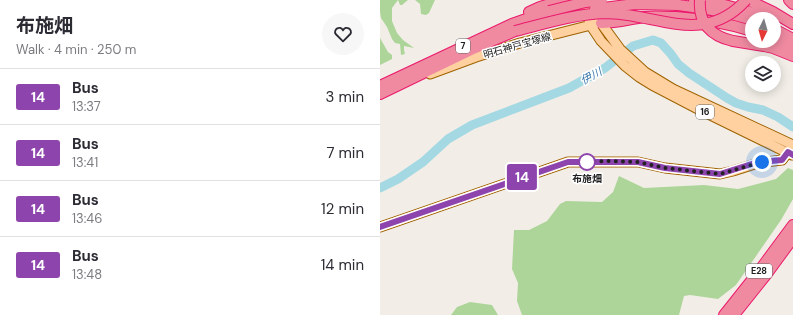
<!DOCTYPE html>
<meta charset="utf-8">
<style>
:root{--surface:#fff;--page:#f7f7f7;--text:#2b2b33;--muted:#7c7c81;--line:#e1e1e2}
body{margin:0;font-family:"DM Sans","Noto Sans JP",sans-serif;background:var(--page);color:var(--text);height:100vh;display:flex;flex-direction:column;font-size:15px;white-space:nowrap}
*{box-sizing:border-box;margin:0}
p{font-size:13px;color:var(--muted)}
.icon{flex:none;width:22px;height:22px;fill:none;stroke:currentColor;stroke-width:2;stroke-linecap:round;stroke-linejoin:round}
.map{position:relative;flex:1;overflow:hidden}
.drawer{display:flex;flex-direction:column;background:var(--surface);width:380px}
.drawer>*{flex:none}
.badge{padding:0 8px;border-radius:3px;font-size:14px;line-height:26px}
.needle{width:26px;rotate:185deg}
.fabs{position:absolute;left:365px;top:12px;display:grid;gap:8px}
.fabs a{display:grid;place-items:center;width:36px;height:36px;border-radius:50%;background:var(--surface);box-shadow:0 2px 10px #0003;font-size:20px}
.you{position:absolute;width:20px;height:20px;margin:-10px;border:3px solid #fff;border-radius:50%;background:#1a73e8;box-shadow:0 0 0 6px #1a73e833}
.map>.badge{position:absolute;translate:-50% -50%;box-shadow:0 0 0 2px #fff}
.round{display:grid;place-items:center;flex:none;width:42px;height:42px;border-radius:21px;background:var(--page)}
.head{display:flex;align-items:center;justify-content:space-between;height:68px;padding:0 16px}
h1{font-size:19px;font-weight:700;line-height:30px}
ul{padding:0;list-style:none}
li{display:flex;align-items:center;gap:12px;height:56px;padding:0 16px;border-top:1px solid var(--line)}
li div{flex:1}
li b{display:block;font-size:15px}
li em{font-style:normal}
li .badge{min-width:44px;font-weight:700;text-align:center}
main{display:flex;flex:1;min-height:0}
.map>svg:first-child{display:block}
.forest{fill:#add599}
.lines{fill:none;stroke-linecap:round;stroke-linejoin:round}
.river{stroke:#a4d8e3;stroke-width:9}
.major-casing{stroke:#9f6200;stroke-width:11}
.highway-casing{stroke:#eb1a6c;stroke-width:12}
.major{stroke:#ffd1a0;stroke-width:9}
.highway{stroke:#ef8aa1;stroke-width:10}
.highway-bridge-casing{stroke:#eb1a6c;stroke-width:12;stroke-linecap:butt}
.highway-bridge{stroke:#ef8aa1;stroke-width:10}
.line-casing{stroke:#fff;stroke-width:9}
.line{stroke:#8e44ad;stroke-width:6}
.walk{stroke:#212121;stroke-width:4;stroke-dasharray:0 7.2}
.stop-dot{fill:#fff;stroke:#8e44ad;stroke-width:2}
.labels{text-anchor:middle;stroke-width:3;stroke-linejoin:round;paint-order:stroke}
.shield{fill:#fff;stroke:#646464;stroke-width:1}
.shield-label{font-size:9px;font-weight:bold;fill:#212121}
.street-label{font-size:10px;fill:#212121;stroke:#fff}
.stop-label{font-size:10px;font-weight:bold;fill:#212121;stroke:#fff}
.water-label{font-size:11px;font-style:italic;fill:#3f79aa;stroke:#fff}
</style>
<main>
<section class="drawer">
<div class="head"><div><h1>布施畑</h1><p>Walk · 4 min · 250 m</p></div><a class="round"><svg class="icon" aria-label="heart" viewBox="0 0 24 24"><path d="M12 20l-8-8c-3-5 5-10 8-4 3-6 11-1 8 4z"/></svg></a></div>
<ul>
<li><span class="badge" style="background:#8e44ad;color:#fff">14</span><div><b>Bus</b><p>13:37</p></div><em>3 min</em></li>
<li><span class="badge" style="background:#8e44ad;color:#fff">14</span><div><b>Bus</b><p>13:41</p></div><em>7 min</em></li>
<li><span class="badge" style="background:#8e44ad;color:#fff">14</span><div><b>Bus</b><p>13:46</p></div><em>12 min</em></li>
<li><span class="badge" style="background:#8e44ad;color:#fff">14</span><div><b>Bus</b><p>13:48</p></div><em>14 min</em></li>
</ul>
</section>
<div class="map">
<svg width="413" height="315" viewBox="0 0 413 315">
<rect width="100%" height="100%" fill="#f2eee7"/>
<!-- forest -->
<path class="forest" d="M0,0H28L22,5H20L18,0L12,8V21L17,33L23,40L34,48L24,46V50L25,54L21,55L20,44L15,43L12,39L7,27L1,18L0,12Z
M35,0H55L49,13L46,15L41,14L40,4Z
M0,38L8,52L12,55V59L0,65Z
M408,168L413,170V199L401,220L356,285L338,299L310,295L304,296L299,315H142L137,301L138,283L132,269L134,230H149L167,221L180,204L186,201L222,202L233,192L239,176L264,188L324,185L358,189L396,179Z
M90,302L112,305L118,315H71L77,307Z"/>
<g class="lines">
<!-- river -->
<path class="river" d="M0,188L18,179L43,162L68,139L92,125L189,88L225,68L253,46L273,40L281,43L291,54L298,64L309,73L347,98L356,103L368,107L383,110L398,117L413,127"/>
<!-- major casing -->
<g class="major-casing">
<path id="major" d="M202,0L211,26L221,41L245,66L259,77L272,85L318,109L412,155
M219,18L221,23L240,49L265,72L293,89L413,145
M50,74L96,57L140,43L215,24
M0,227L188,162H258L285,168L340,174L353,171L378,163L402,160L413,146"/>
</g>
<!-- highway casing -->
<g class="highway-casing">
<path id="highway" d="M314,0C340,3 365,9 389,19
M368,0L393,12L413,24
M409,0L413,4
M298,5C323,8 348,12 372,20
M149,12L160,7L183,0
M221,23C236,23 250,19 264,17C275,16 285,17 296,17C322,19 347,23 372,31
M394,29L413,39
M394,38L413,46
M353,41L384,46L393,48L413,56
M0,86L115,32L132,24L169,11
M0,94L91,50L135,31
M344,315L379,271L413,225
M354,315L386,275L413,238"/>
</g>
<!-- major -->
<use href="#major" class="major"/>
<!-- highway -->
<use href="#highway" class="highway"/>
<!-- highway-bridge casing -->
<g class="highway-bridge-casing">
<path id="highway-bridge" d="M320,0C318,23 331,36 353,41
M215,9L255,4L298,5
M169,11L206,2L222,0
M135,31C163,24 195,14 225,13C276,13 324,47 366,0"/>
</g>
<!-- highway-bridge -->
<use href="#highway-bridge" class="highway-bridge"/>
</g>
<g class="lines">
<!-- line casing -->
<g class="line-casing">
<path id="line" d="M0,227L188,162H258L285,168L340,174L378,162L402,160L408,152L413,155"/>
</g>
<!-- line -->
<use href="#line" class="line"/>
<!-- walk -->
<path class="walk" d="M207,162L225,161L258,162L285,168L340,174L382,162"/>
</g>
<!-- markers -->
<circle class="stop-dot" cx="207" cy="162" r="8"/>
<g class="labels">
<!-- shield labels -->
<g class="shield">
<rect x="76" y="39" width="14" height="14" rx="3"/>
<rect x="316" y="105" width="18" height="14" rx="3"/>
<rect x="366" y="264" width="26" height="14" rx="3"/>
</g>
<g class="shield-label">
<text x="83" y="49">7</text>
<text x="325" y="115">16</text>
<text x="379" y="274">E28</text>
</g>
<!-- street labels -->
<g class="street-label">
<text transform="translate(137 45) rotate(-16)" y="4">明石神戸宝塚線</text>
</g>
<!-- stop labels -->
<g class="stop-label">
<text x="207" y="182">布施畑</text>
</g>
<!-- water labels -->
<g class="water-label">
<text transform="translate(211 76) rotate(-29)" y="4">伊川</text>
</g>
</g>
</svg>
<div class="fabs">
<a><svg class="needle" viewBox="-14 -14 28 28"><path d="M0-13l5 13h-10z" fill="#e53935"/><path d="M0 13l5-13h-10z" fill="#7c7c81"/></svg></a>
<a><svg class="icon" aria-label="layers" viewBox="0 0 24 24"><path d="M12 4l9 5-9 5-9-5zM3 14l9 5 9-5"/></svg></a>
</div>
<div class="you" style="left:382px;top:162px"></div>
<b class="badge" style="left:142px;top:177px;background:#8e44ad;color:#fff">14</b>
</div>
</main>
